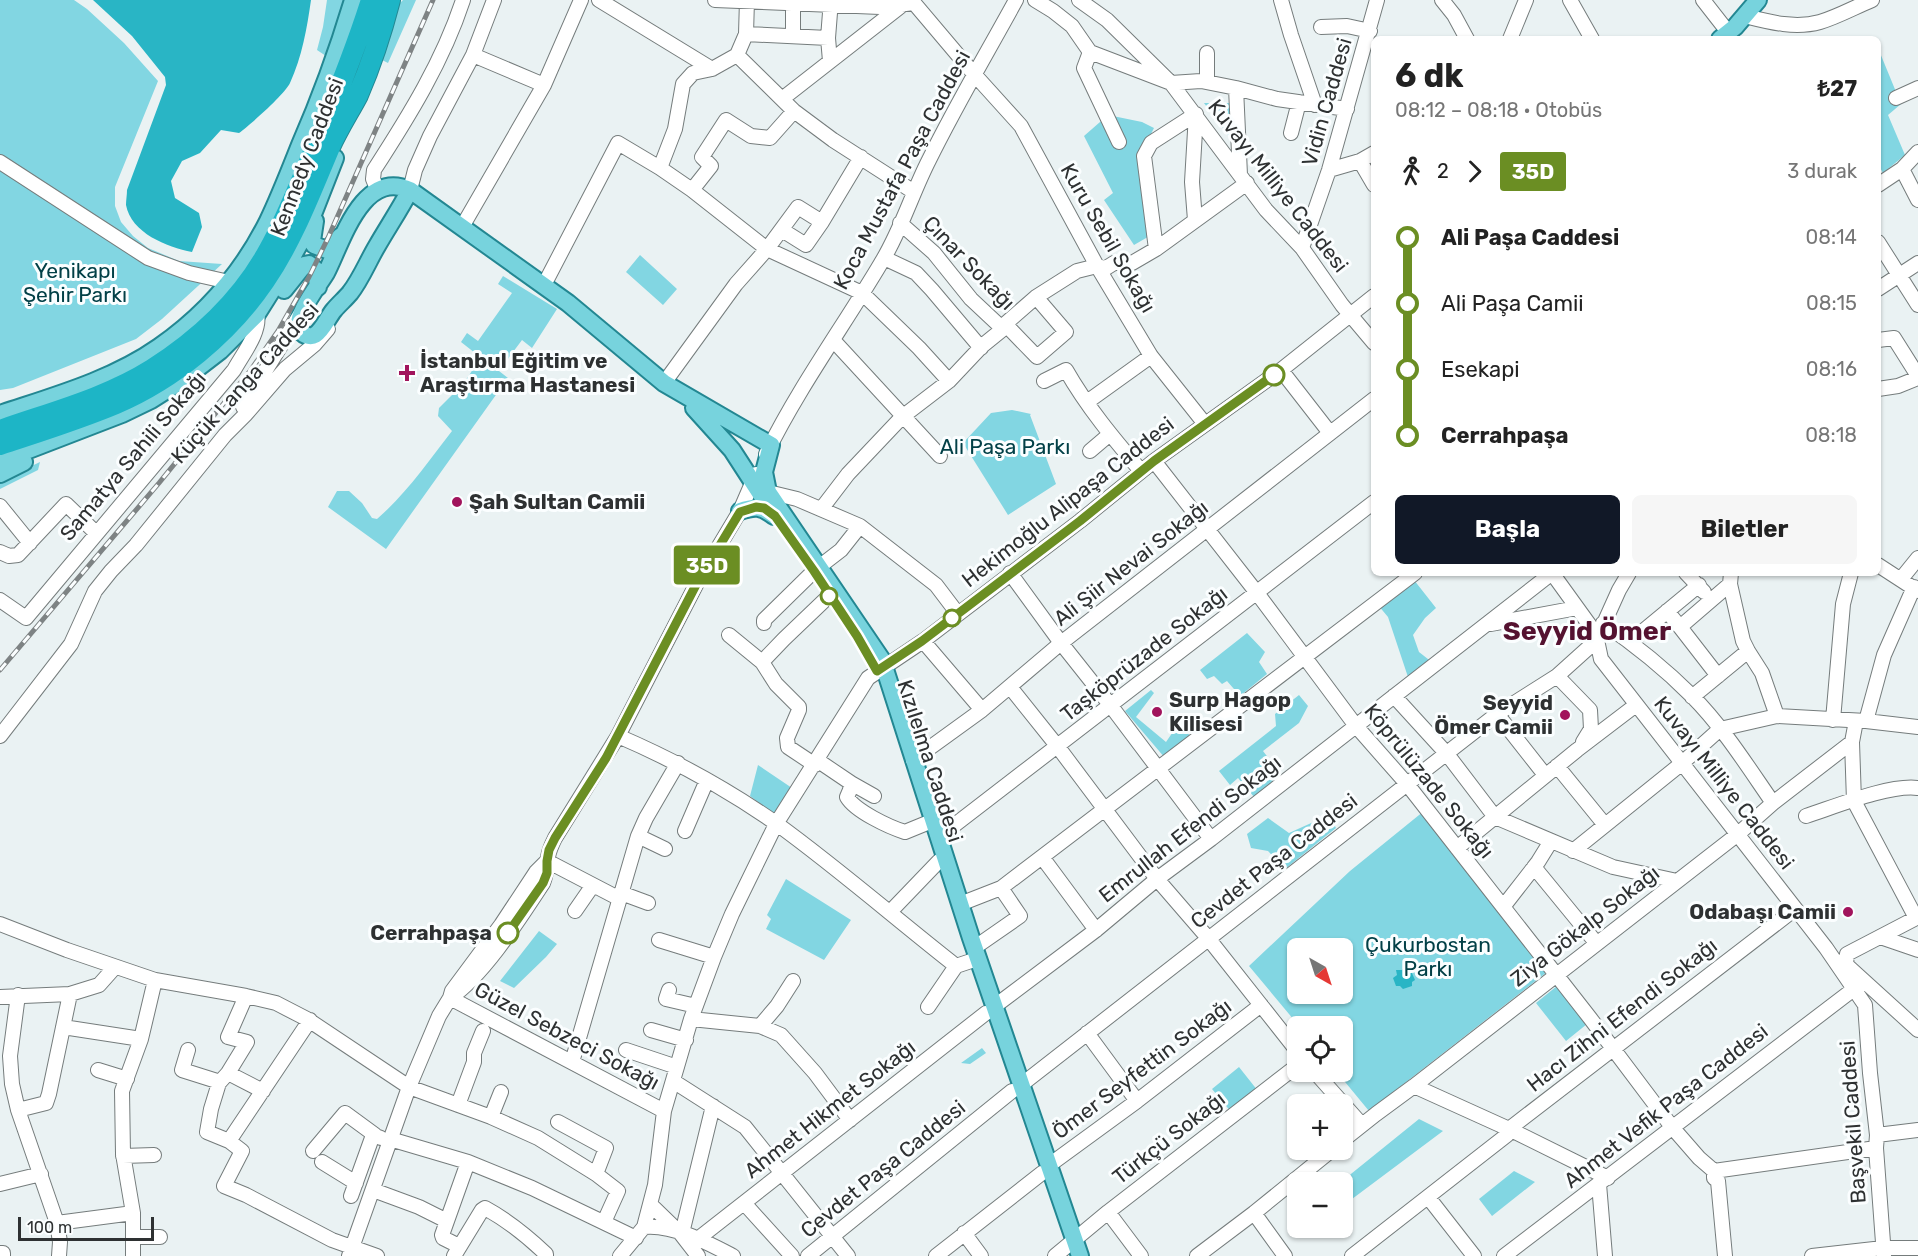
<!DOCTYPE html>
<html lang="tr">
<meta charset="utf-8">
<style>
:root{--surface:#fff;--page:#f6f6f6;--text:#222;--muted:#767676;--accent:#111827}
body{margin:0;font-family:Rubik,sans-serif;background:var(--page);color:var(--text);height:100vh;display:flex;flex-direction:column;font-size:22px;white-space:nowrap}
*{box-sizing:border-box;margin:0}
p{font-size:20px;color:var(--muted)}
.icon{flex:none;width:33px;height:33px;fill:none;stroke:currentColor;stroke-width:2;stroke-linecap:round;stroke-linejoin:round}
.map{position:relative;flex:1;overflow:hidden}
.drawer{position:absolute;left:1371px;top:36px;width:510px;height:540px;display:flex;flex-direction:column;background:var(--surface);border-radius:9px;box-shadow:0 2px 4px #0004}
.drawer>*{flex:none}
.badge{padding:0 12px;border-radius:4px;font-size:21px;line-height:39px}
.needle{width:39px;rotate:141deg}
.buttons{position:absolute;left:1287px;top:938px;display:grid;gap:12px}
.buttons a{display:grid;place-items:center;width:66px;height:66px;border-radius:9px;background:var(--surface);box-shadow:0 2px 4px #0004;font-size:30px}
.scale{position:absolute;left:18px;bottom:15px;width:136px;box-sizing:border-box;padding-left:6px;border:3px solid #2e3132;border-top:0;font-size:16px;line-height:21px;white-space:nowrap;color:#2e3132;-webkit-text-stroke:4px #fbfeff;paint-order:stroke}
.map>.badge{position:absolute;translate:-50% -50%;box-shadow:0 0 0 3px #fff}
.legs{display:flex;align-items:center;gap:9px;height:66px;padding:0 24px;font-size:20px}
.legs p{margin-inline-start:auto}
.summary{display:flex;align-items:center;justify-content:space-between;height:102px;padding:0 24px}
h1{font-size:33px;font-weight:700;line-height:45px}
.button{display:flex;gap:12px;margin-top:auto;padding:12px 24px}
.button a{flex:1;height:69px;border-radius:9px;background:var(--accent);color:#fff;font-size:24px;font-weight:700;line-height:69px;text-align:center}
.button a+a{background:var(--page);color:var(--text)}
ul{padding:0 24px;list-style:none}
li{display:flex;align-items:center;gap:21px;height:66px;font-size:22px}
li i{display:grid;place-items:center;width:9px;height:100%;margin:0 8px;background:currentColor}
li i::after{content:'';width:15px;height:15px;margin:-8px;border:4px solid;border-radius:50%;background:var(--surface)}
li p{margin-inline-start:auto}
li:first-child i{background:linear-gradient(#0000 50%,currentColor 0)}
li:last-child i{background:linear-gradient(currentColor 50%,#0000 0)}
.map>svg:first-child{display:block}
.green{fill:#82d6e2;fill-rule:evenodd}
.water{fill:#29b5c5}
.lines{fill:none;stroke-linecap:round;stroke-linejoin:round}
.minor-casing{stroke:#757c7c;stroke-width:16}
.major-casing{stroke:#238792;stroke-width:20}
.highway-casing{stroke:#238792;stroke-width:22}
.minor{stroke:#fff;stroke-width:14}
.major{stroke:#77d3dd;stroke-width:16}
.highway{stroke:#1db5c6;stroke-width:20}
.rail-casing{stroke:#7e8384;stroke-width:5}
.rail{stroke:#fbfeff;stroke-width:3;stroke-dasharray:9;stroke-linecap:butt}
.line-1-casing{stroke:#fff;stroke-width:14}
.line-1{stroke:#6b8e23;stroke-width:9}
.poi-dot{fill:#a1145c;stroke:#fbfeff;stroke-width:2}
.stop-1-dot{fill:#fff;stroke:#6b8e23;stroke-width:3}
.labels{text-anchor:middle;stroke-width:6;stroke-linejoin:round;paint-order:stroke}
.street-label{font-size:21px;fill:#2e3132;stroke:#fbfeff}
.park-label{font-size:21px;fill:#024047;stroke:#fbfeff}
.poi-label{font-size:21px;font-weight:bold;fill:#2e3132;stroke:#fbfeff;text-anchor:start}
.stop-label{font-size:21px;font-weight:bold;fill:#2e3132;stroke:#fbfeff;text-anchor:end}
.district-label{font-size:27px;font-weight:bold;fill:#541230;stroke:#fbfeff}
</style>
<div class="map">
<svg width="1918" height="1256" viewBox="0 0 1918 1256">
<rect width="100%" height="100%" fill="#eaf2f3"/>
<!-- green -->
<path class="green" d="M0,0H74L87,9L124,43L158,81L115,187V206L121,222L133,236L148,248L179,261L222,264L162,319L136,339L13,388L0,390Z
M327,0H344L338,24L326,56L317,50L323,27Z
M403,0H416L388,63L380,59L400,3Z
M1878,48L1901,104L1888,115L1905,155L1883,173L1878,164Z
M1204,103H1235L1238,148Z
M1108,115L1142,122L1154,128L1141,154L1153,234L1134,245L1104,200L1113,193L1084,136Z
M640,255L677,289L663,305L626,272Z
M503,276L557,309L532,348L522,340L499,371L508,378L386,549L328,507L337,491H349L362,503L372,518L377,519C406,494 428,462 452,431L438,416L439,408L464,383L477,363L475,353L461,342L467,333L478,341L512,293L498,284Z
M1012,410L1031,414L1030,415L1056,484L1008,515L963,443L991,413Z
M40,462L38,470L0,489V481Z
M1414,580L1436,608L1425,618L1413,635L1419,652L1433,663L1409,680L1388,617L1378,605Z
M1247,633L1265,652L1259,662L1267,674L1240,696L1227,681L1222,684L1214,676L1207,679L1200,670Z
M1151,690L1154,693L1136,717L1166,742L1179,723L1191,737L1165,758L1125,711Z
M1299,695L1308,706L1299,723L1263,751L1283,777L1255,798L1238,778L1230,785L1219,771L1276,726L1275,714Z
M758,765L792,788L776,816L750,796Z
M1424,811L1547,972L1369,1111L1336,1071H1342V1026H1299L1249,966L1350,871ZM1298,948H1342V993H1298Z
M1329,815L1336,828L1285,869L1268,851L1251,848L1247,834L1268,818L1289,833Z
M786,879L851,920L824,960L766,929L771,919L767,915Z
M539,931L557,944L546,957L514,988L500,981Z
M1557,986L1587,1024L1566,1041L1536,1003Z
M982,1048L986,1053L970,1064L961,1063Z
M1239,1067L1258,1091L1232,1113L1212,1089Z
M1419,1119L1443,1131L1348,1202L1343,1195L1342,1182H1341Z
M1514,1171L1535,1182L1492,1216L1479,1199Z"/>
<!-- water -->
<path class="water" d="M93,0H311C307,28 302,57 290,83C284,95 251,124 239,133L221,130L200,153L182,161L171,181L175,198L199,213L202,227L192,252C167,247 131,233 126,205C126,200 127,195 127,190L166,85L165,77L132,36Z
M1404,968L1407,971H1411L1415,980L1412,982V986L1403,989L1400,986H1396L1393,978L1397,975L1396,970H1402Z"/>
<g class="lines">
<!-- minor casing -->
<g class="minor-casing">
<path id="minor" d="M599,0L712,69
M715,0L880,7L914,3
M747,0L746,34L737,55L794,111L833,140L914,192
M1035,0L1053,11L1072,26L1090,52L1171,83L1201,81L1236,88L1277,99L1347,109
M1079,0L1107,20L1171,83L1266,210L1302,248L1342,305L1374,343
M1281,0L1291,35L1315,105
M1442,0L1454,15L1467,39
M1570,0L1592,39
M1703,0L1728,32
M914,3L974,74L1021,126L1097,266L1151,356L1205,424
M1745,16C1769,22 1795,29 1820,22C1837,17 1855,7 1872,0
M1321,27L1347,26L1370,31
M746,34L828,38
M793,35V0
M1510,39L1526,0
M1090,52L1084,68L1119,142
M1207,53V82
M473,55L544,85
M830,61L828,38L831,0
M1236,88L1240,175
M1896,98L1918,88
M782,99L901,6
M1291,133L1299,102
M1360,161L1374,185
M0,162L148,258L189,273L229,282
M660,168L675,129L683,84L693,73L712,69L737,55
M1902,169L1918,200
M1329,170L1360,161L1374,153
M1878,185L1902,169L1918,152
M410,190L415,170L430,136L473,55L494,0
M692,190L711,166L702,157L726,120L751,136L770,138L794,111
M378,191L373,179L374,170C409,116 443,61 463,0
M1195,220L1192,182L1196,114
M900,223L934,253L971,299L1003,329L1005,324L1036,297L1077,271L1097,266L1106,268L1114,263H1132L1156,249L1247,183
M462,227L544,85L581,0
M782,230L806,245L822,222L861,157
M1878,242L1918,305
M1302,248L1329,170L1377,0
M1156,249L1144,156L1151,143L1196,114
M884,258L916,273L932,290L981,348
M544,285L618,143L660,168L692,190L767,249L862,293L919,348L949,381
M1878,289L1918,263
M1005,324L1037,357L1066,332L1036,297
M833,340L940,456
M1878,340L1894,338L1918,376
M1281,370L1330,433
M1044,381L1066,370C1087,407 1114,439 1141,471
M664,383L736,284L767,249L798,207L822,222
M1878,389L1898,386L1918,378
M1087,402L1151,356
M243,407L301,313
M1090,451L1110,434
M766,454C799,387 843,327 881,263C901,231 912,193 929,160C956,105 987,53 1016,0
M1154,461L1257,593L1356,726L1407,784L1590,1018L1672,1127L1699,1158L1714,1171V1178L1718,1181L1725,1256
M768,492L797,499L860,526L936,585L958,614
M0,506L30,543
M822,508L848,474L902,417L949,381L982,346L1003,329
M0,552L9,556L18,555L66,504L96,533
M1878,565L1918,591
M819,567L841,550L860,526
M1010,573L1061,643L1111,706L1211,839
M1552,573L1591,627L1597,640L1601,659L1826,948L1865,1005L1870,1073L1877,1135L1876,1148L1884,1256
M1686,573L1704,592
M1731,573L1730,584L1743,641L1748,651L1762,673L1777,716
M1901,579L1918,558
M0,600L26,618L234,370C242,355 261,332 257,314
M1667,611L1680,627L1730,584
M764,623V620L814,571
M1603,623C1634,644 1665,669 1692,696C1723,727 1748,767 1773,803
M1491,624L1577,608
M1680,627L1718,676
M1601,630L1619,590L1629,573
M729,635L762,662
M923,641L982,710
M1630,642L1699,585
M1557,676L1590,710L1591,729L1583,742
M1010,687L1058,747L1157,879L1208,938L1298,1052
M1394,696L1447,754L1495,817L1613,867L1677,881
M1692,697L1748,651
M1497,714L1545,775
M1833,720L1843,604L1851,573
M1856,721L1852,742L1854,801L1916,918
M1866,721L1884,655L1914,587
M0,736L71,644L95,591L111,571L136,545L225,435L246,414L285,369L315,344L328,329
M618,736C674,760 727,789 777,824C839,869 896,919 956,966L971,961
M817,760L851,783L850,790L847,797C855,811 889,827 905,832L927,823
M913,760L982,710L1061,643L1374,399
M815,765L788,747L787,738L799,710V707L776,684L762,662L784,639L829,596
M1557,766L1605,825
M851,783L874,796
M1806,816C1834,807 1890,784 1918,788
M685,831L707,780
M638,836L665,849
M939,837L1374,502
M1457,848L1577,750L1636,705
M1573,851L1681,764L1720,729L1777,716L1866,721L1918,727
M1042,857L1096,930
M547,861L620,899
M1534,867L1593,939
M621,893L648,903
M960,904L1001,888L1415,573
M1503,907L1538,862L1551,841
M575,911L593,885
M890,912L939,861
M0,924L67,950L155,980L246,996L276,1003L307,1019L409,1087L491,1117L538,1138L596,1174L618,1191L604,1222
M1880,937L1918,950
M659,940L714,957
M974,948L1020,916L1001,888
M1842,961L1918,1030
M1846,964L1847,954L1918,917
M669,990L666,999L696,1006
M18,995L10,1056L12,1084L18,1110L57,1223L60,1242L59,1256
M246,996L228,1037L247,1042L228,1073L219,1083L211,1109L207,1132L229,1141L242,1151L224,1186L246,1195L332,1240L377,1256
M0,997L70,994L99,985L115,967
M450,998C484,975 520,918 543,883C547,873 546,867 548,857C549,851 552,844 555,838L618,736L697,583L740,511L756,474
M450,998L664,1111
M995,1006L1096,930L1157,879L1211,839L1552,573
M928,1007L956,966
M691,1019L760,1026L781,1035L815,1073L850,1120
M760,1026L777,1006L793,981
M63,1027L141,1039
M651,1030L686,1040
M1087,1033L1137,1101
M188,1050L182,1070L220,1082
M626,1050L677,1067
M572,1062L638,836L646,818L678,763
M98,1070L127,1079
M1314,1071L1362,1125
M228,1073L263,1091
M673,1081L745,1127L848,1256
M1021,1085L1497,714L1557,676L1597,640
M1414,1086L1509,1129L1608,1178
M458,1105L474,1062V1053L483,1031
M18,1110L46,1103L49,1094L70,994
M491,1117L501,1092
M558,1122L606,1148L596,1174
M1877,1135L1918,1130
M390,1139L468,1162L532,1188L636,1238
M229,1141L310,1020
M1342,1141L1376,1114L1414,1086L1738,834L1773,803L1852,742
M313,1151L345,1113L375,1135
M123,1156L154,1155
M322,1162L356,1183
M1048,1166L1137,1101L1261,1005
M1714,1171L1876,1148
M0,1184L41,1174
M1599,1184L1605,1256
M373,1190L419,1207L447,1221
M351,1196L373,1135L381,1138
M1428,1197L1474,1256
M744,1203L792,1256
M650,1204L681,1234L698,1256
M1108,1212L1141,1256
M1254,1213L1285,1256
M57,1223L133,1213
M644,1227C673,1224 708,1243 733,1256
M964,1233L981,1256
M681,1234L683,1229L713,1106
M133,1237H160
M699,1238L986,1013
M459,1246L443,1238L442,1235L468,1162
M0,1253H3V1256
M133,1256V1213L123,1154L122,1091L141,1039L155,980
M349,1256L409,1087L439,1016L450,998L452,991L501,925L536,872L547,861
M454,1256L482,1210L485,1208C507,1220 528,1237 546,1254V1256
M620,1256L644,1227L655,1185L664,1111L691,1019L714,957L732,914L776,824L868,678L923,641L1080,521L1154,461L1281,370L1374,296
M808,1256L1012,1091
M936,1256L1042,1173
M1055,1256L1108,1212L1298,1065
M1197,1256L1254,1213L1333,1149
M1352,1256L1507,1135L1509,1129L1795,909
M1504,1256L1863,982
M1812,1256L1883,1248H1918"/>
</g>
<!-- major casing -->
<g class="major-casing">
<path id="major" d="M1720,39L1735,27L1758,0
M410,190C400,209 388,227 377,246C368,261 361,279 350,293C345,299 339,304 334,310C328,317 323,330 315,335C310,338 302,335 300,329C294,315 319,285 326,273C342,242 362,169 410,190L568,303L664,383L771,445L764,472L768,492L882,660L971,938L1080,1256
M315,221L312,241L314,245L327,250L341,236
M284,290L304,265L309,264L316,270L318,287
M694,408L732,450L767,504
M0,414C54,396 112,380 159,347C205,315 243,271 268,221C280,196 290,170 300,145C321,97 338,50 353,0
M0,461L122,414L151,400L181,381L220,351L257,314L286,268L306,232L335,158
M0,474L24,462
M740,511C755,506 761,506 774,516"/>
</g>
<!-- highway casing -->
<g class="highway-casing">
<path id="highway" d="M0,430C51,412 106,398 152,369C199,339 242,299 269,249C288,215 302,177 318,141C337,95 356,48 371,0
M0,445C39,432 78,420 116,404C174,379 229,334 265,281C293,240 311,192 330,147C338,129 349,112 358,95C371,65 382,31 390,0"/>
</g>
<!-- minor -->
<use href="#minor" class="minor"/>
<!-- major -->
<use href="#major" class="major"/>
<!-- highway -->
<use href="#highway" class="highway"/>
<!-- rail casing -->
<g class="rail-casing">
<path id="rail" d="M0,670L159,483L250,371L278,331L309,277L328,238L433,0"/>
</g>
<!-- rail -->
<use href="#rail" class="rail"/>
</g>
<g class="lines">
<!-- line-1 casing -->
<g class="line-1-casing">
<path id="line-1" d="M508,933L543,883L547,873V861L549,850L555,838L606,758L697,583L740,512L756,507L764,508L775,516L814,571L857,636L877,671L922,641L1080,521L1154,461L1274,375"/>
</g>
<!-- line-1 -->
<use href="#line-1" class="line-1"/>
</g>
<!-- markers -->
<g class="poi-dot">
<path d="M404 364h6v6h6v6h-6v6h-6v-6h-6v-6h6z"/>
<circle cx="457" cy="502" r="6"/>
<circle cx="1157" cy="712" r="6"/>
<circle cx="1565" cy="715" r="6"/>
<circle cx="1848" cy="912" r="6"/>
</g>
<g class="stop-1-dot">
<circle cx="1274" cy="375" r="10"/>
<circle cx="829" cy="596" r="8"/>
<circle cx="952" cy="618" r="8"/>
<circle cx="508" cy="933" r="10"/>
</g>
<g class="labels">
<!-- street labels -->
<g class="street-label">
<text transform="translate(1327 102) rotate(-74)" y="7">Vidin Caddesi</text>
<text transform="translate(307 157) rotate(-69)" y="7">Kennedy Caddesi</text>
<text transform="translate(902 170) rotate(-62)" y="7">Koca Mustafa Paşa Caddesi</text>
<text transform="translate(1278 186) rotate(52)" y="7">Kuvayı Milliye Caddesi</text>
<text transform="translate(1108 238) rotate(60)" y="7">Kuru Sebil Sokağı</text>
<text transform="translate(969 263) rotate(46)" y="7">Çınar Sokağı</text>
<text transform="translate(245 383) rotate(-48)" y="7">Küçük Langa Caddesi</text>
<text transform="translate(133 456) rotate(-50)" y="7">Samatya Sahili Sokağı</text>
<text transform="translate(1068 502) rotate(-38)" y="7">Hekimoğlu Alipaşa Caddesi</text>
<text transform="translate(1131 563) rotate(-38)" y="7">Ali Şiir Nevai Sokağı</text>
<text transform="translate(1144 654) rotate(-38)" y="7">Taşköprüzade Sokağı</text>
<text transform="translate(930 761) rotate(72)" y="7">Kızılelma Caddesi</text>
<text transform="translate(1429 781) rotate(51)" y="7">Köprülüzade Sokağı</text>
<text transform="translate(1724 783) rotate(52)" y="7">Kuvayı Milliye Caddesi</text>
<text transform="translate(1190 829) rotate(-38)" y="7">Emrullah Efendi Sokağı</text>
<text transform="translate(1274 861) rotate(-38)" y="7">Cevdet Paşa Caddesi</text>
<text transform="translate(1585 926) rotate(-38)" y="7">Ziya Gökalp Sokağı</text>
<text transform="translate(1622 1015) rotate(-38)" y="7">Hacı Zihni Efendi Sokağı</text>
<text transform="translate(567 1036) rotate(28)" y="7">Güzel Sebzeci Sokağı</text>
<text transform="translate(1142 1069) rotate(-37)" y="7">Ömer Seyfettin Sokağı</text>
<text transform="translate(1666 1106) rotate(-38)" y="7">Ahmet Vefik Paşa Caddesi</text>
<text transform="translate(830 1109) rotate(-38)" y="7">Ahmet Hikmet Sokağı</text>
<text transform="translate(1853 1122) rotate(-94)" y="7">Başvekil Caddesi</text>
<text transform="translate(1169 1138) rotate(-38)" y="7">Türkçü Sokağı</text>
<text transform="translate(883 1169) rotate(-39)" y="7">Cevdet Paşa Caddesi</text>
</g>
<!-- park labels -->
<g class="park-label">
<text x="75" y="278">Yenikapı<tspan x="75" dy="24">Şehir Parkı</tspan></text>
<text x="1005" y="454">Ali Paşa Parkı</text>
<text x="1428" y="952">Çukurbostan<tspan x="1428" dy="24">Parkı</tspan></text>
</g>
<!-- poi labels -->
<g class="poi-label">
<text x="420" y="368">İstanbul Eğitim ve<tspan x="420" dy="24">Araştırma Hastanesi</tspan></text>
<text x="469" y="509">Şah Sultan Camii</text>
<text x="1169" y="707">Surp Hagop<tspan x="1169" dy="24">Kilisesi</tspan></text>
<text x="1553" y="710" text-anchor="end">Seyyid<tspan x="1553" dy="24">Ömer Camii</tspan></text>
<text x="1836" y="919" text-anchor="end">Odabaşı Camii</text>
</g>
<!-- stop labels -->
<g class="stop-label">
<text x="492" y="940">Cerrahpaşa</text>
</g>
<!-- district labels -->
<g class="district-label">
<text x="1587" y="640">Seyyid Ömer</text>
</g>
</g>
</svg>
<div class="buttons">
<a><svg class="needle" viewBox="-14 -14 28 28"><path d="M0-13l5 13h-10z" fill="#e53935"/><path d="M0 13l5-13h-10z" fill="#767676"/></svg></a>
<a><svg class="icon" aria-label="locate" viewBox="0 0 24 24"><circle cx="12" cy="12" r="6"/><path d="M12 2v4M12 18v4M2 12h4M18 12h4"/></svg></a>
<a>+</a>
<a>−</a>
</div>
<div class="scale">100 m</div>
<b class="badge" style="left:707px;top:565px;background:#6b8e23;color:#fff">35D</b>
<section class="drawer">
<div class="summary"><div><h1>6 dk</h1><p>08:12 – 08:18 · Otobüs</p></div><b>₺27</b></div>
<div class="legs"><svg class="icon" aria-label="walk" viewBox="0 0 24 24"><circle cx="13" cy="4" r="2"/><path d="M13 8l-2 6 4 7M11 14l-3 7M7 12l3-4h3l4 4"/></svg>2<svg class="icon" aria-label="forward" viewBox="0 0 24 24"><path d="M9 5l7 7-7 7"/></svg><b class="badge" style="background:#6b8e23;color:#fff">35D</b><p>3 durak</p></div>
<ul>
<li><i style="color:#6b8e23"></i><b>Ali Paşa Caddesi</b><p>08:14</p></li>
<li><i style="color:#6b8e23"></i><span>Ali Paşa Camii</span><p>08:15</p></li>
<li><i style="color:#6b8e23"></i><span>Esekapi</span><p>08:16</p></li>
<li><i style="color:#6b8e23"></i><b>Cerrahpaşa</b><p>08:18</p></li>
</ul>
<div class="button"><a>Başla</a><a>Biletler</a></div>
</section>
</div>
